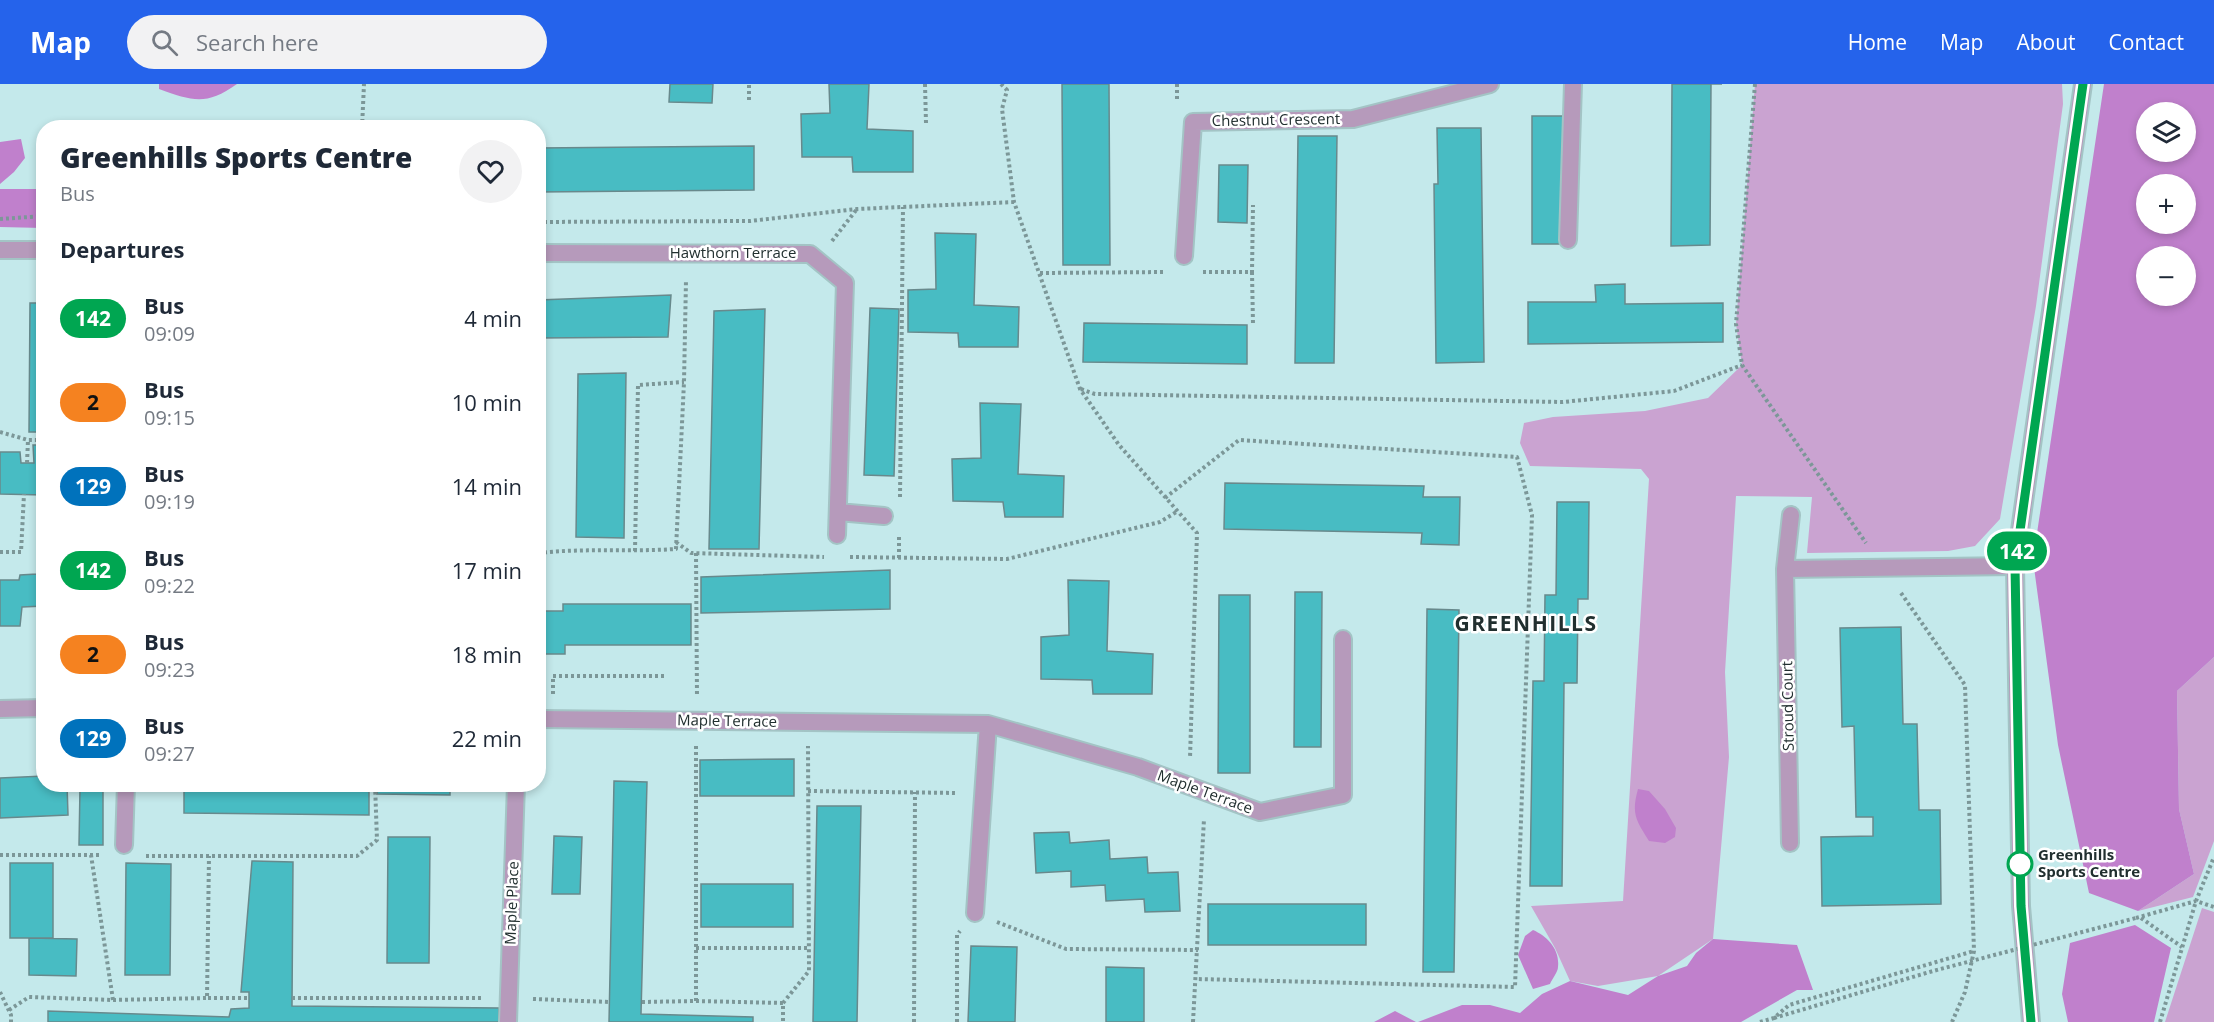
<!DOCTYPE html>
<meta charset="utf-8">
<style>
body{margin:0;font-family:"Open Sans",sans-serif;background:#f2f2f3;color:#1f2937;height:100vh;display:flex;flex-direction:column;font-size:22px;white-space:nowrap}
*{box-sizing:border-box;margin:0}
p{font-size:20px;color:#747a83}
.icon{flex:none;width:33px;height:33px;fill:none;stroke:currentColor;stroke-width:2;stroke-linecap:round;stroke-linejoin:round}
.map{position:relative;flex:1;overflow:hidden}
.sheet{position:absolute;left:36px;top:36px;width:510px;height:672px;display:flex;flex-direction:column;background:#fff;border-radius:24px;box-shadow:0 3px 9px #0003}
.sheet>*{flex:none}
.badge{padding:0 12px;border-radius:20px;font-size:21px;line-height:39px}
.tools{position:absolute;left:2136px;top:18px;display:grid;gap:12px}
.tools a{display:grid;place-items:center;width:60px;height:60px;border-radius:50%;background:#fff;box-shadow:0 3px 9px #0003;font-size:30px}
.map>.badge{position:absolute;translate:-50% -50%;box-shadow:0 0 0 3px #fff}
h2{padding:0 24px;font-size:22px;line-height:54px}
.round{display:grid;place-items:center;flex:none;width:63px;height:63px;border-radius:32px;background:#f2f2f3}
.headline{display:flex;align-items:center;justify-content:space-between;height:102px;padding:0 24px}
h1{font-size:28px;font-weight:800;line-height:45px}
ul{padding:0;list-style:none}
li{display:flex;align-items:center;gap:18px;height:84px;padding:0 24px}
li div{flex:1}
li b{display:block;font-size:22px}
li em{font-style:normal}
li .badge{min-width:66px;font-weight:700;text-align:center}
header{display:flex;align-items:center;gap:36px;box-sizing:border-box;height:84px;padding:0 30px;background:#2563eb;color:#fff}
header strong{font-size:28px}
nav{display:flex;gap:33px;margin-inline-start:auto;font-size:21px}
.search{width:420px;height:54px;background:#f2f2f3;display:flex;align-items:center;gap:15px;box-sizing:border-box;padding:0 21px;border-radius:33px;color:#747a83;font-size:22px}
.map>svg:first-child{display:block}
</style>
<header>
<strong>Map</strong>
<div class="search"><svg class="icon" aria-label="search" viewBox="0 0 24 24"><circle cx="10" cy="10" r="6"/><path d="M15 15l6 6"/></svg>Search here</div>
<nav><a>Home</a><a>Map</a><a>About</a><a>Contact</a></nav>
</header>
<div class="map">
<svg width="2214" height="938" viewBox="0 0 2214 938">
<rect width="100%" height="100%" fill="#c4e9eb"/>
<path fill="#caa3d1" d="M1755,0h307l1,20 -27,202 -36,213 -25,27 -27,5 -141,2 5,-56 -76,-1 -11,176 4,85 -16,182 -55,37 -60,10 -28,-5 -15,-33 -24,-42 92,-5 26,-422 -8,-10 -111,-3 -10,-23 4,-20 29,-6 92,-6 63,-13 34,-33 -6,-41z
M2214,573v184l-21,56 -55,14 56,-37 -15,-65 -2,-118z
M2202,824l12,4v110h-49z"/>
<path fill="#c080cc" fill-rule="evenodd" d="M159,0h78c-31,22 -44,17 -78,5z
M2104,0h110v573l-37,34 2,118 15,65 -56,37 -49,-18 -31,-148 -25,-185zM2146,28h40v40h-40zM2146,100h40v40h-40zM2186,172v40h-40v-40z
M21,55l4,19 -11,14 -14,12v-42z
M0,105h43v39l-43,-1z
M1638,705l11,2 16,18 11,19 -1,9 -10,6 -16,-2c-13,-21 -18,-27 -11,-52z
M2135,841l36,23 -17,74h-86l-6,-28 8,-51z
M1533,846c14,6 27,19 25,37 0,5 -6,12 -8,17l-17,5 -15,-34 7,-19z
M1713,855l84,6 16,45h-16l-56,32h-323l44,-17h28l30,8 22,-19 28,-13 58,14 30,-19 29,-10 9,-13z
M1395,927l21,11h-42z"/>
<path fill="#48bcc3" stroke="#68898c" stroke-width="1.5" d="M670,0h43l-1,19 -43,-1z
M829,0h40l-2,45 46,2v41h-60l-1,-15h-50l-1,-43 29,-1z
M1062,0h47l1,181h-47z
M1672,0h50h-11l-1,161 -39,1z
M1532,32h31v128h-31z
M1437,44h44l3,234 -48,1 -2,-179h4z
M1298,52h39l-3,227h-39z
M754,62v44l-216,2v-44z
M1219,81h29l-1,58 -29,-1z
M935,149l41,1 -2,71 45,2 -1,40h-59l-1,-14 -50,-1v-42l28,-1z
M1625,200v20l98,-1v39l-195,2v-42h68l-1,-17z
M671,211l-3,42 -130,1v-38z
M30,219h14v129h-15z
M870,224l29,1 -5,167 -30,-1z
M765,225l-6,240h-50l5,-238z
M1084,239l163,2v39l-164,-2z
M626,289l-2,165 -48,-1 2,-163z
M980,319l41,1 -3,70 46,2 -1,41h-58l-2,-15 -50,-1 -1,-42 29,-1z
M33,361h11v50l-44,-1v-42h20l1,11h13z
M1225,399l199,3 -1,11h37l-1,48 -38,-1 1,-11 -198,-4z
M37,411h7v111l-22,1 -2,19h-20v-46h19l1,-5 17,-1z
M1557,418h32l-1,97h-10l-1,84h-13l-2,203h-32l3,-205h11l1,-86h11z
M890,486v39l-189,4v-36z
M1068,496l41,1 -2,70 46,3 -1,40h-59l-1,-14 -51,-1v-42l28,-2z
M1295,508h27l-1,155h-27z
M1219,511h31v178h-32z
M563,520h128v41h-126v9h-27v-43h25z
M1427,525l32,1 -5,362h-31z
M1901,543l2,97h14l2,86h21l1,94 -119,2 -1,-69 52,-1v-19h-17l-2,-91 -12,1 -2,-99z
M794,675v37h-94v-36z
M44,692v8h23l1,31 -68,3v-40z
M614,697l33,1 -6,232 112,3v5h-144z
M184,700h185v31l-185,-2z
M378,700h72v11l-73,-1z
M80,704h23v57h-24z
M817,722h44l-4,216h-44z
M1069,748l1,11 39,-3 1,19 37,-2 1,16 30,-1 2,39 -35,1 -1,-13 -38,2 -1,-16 -34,2v-16l-35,2 -2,-40z
M554,752l28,1 -2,57h-28z
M388,753h42l-1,126h-42z
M252,777l41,1 -1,144 207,2v14h-451v-11l181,6 2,-8 18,-1v-16h-8z
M10,779h43v75h-43z
M126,779l45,1 -1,111h-45z
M701,800h92v43h-92z
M1208,820h158v41h-158z
M29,854l48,1 -1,37 -47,-1z
M971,862l46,1 -2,75h-47z
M1106,883l38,1v54h-38z"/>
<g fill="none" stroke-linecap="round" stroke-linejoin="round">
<defs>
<path id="minor" d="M1568,156l5,-156
M0,166h44
M538,169l272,1 35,29 -8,252
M1184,172l9,-134 160,-3 137,-35
M838,428l46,4
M1785,485l230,-3
M0,625l44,-1
M538,635l450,5 150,43 122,45 83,-17v-156
M1790,759l-5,-274 6,-54
M124,761l2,-61
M975,829l13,-189
M508,938l8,-238"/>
<path id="tertiary" d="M2031,938l-10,-116 -6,-340 68,-482"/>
</defs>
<use href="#minor" stroke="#a3c4c5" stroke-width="20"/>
<use href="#tertiary" stroke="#a3c4c5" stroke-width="20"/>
<path stroke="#7c9798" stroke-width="4" stroke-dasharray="3 3" stroke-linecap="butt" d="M925,0l1,39
M1001,0l6,6 -5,19 12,93 66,187 39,56 78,88 -7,225
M1177,0v17
M1755,0l-19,240 6,41 124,178
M749,16v-16
M362,44l2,-44
M0,135l44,-3
M538,138l212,-1 107,-12 157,-7
M832,157l25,-32
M1203,188h49l1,-67
M1252,188l1,52
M1040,189l125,-1
M1081,305l14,5 468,8 111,-11 68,-26
M0,348l28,8h16
M27,379l1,-23
M900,413l3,-290
M1165,414l74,-58 278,17 15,58 -17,472 -319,-8
M676,458l15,11 133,4
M635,467l3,-166 46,-3
M0,468h21l3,-58
M538,469c46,-5 92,-1 138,-4l8,-167 2,-102
M696,469l1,144
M850,473l157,2 153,-37 18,-11
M899,474v-23
M1901,509l64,92 9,266 -9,41 -13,30
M553,610v-18h113
M808,707l149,2
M0,771h102
M146,772h211l20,-16 -2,-56
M2136,834l60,-17 18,6
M2141,834l41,29
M997,838l69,27 132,1
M696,864h112
M0,908l11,23v7
M208,914h41
M292,914h191
M533,915l76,3
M113,916l94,-2 2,-142
M696,917l87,2v19
M642,918l54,-1v-255
M783,919l26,-32 -1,-225
M9,926l20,-13 84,3 -22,-145
M914,938l1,-230
M957,938v-87l3,-4
M1193,938l11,-203
M1760,938l14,-4 15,-13 185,-54
M2160,938l36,-121 18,-44"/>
<use href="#minor" stroke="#b69abb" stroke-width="16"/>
<use href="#tertiary" stroke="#b69abb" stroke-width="16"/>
<path stroke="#7c9798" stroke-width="4" stroke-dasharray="3 3" stroke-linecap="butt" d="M1774,934l159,-47 203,-53"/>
</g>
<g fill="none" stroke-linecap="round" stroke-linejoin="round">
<defs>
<path id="line" d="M2031,938l-10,-116 -6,-340 68,-482"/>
</defs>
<use href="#line" stroke="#fff" stroke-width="14"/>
<use href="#line" stroke="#00a651" stroke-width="9"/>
</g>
<circle fill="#fff" stroke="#00a651" stroke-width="3" cx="2020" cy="780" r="12"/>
<g text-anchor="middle" stroke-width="5" stroke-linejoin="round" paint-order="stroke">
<g font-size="15" fill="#212f2f" stroke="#fff">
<text transform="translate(1276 36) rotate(-1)" y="5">Chestnut Crescent</text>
<text x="733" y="174">Hawthorn Terrace</text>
<text transform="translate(1788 622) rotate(-91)" y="5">Stroud Court</text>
<text transform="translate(727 637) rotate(1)" y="5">Maple Terrace</text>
<text transform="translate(1205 708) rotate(20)" y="5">Maple Terrace</text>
<text transform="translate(512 819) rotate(-88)" y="5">Maple Place</text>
</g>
<g font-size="15" font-weight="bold" fill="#212f2f" stroke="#fff" text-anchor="start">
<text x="2038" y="776">Greenhills<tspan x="2038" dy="17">Sports Centre</tspan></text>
</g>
<g font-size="21" font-weight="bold" letter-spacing="1.5" fill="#212f2f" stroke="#fff">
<text x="1526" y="547">GREENHILLS</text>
</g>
</g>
</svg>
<div class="tools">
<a><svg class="icon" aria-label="layers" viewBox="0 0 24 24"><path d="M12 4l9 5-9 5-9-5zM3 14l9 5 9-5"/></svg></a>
<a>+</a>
<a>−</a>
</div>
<b class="badge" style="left:2017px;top:467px;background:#00a651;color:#fff">142</b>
<section class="sheet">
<div class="headline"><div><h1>Greenhills Sports Centre</h1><p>Bus</p></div><a class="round"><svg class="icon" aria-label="heart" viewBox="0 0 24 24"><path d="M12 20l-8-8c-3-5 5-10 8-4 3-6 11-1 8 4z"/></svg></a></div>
<h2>Departures</h2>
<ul>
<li><span class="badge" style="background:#00a651;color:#fff">142</span><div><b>Bus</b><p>09:09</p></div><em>4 min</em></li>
<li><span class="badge" style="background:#f58220;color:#111">2</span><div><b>Bus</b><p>09:15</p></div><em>10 min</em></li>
<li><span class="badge" style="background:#0072bc;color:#fff">129</span><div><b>Bus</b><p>09:19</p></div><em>14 min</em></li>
<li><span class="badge" style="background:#00a651;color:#fff">142</span><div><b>Bus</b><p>09:22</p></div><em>17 min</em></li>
<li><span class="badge" style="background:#f58220;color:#111">2</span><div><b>Bus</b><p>09:23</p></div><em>18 min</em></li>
<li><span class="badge" style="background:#0072bc;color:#fff">129</span><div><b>Bus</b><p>09:27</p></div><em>22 min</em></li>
</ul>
</section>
</div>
